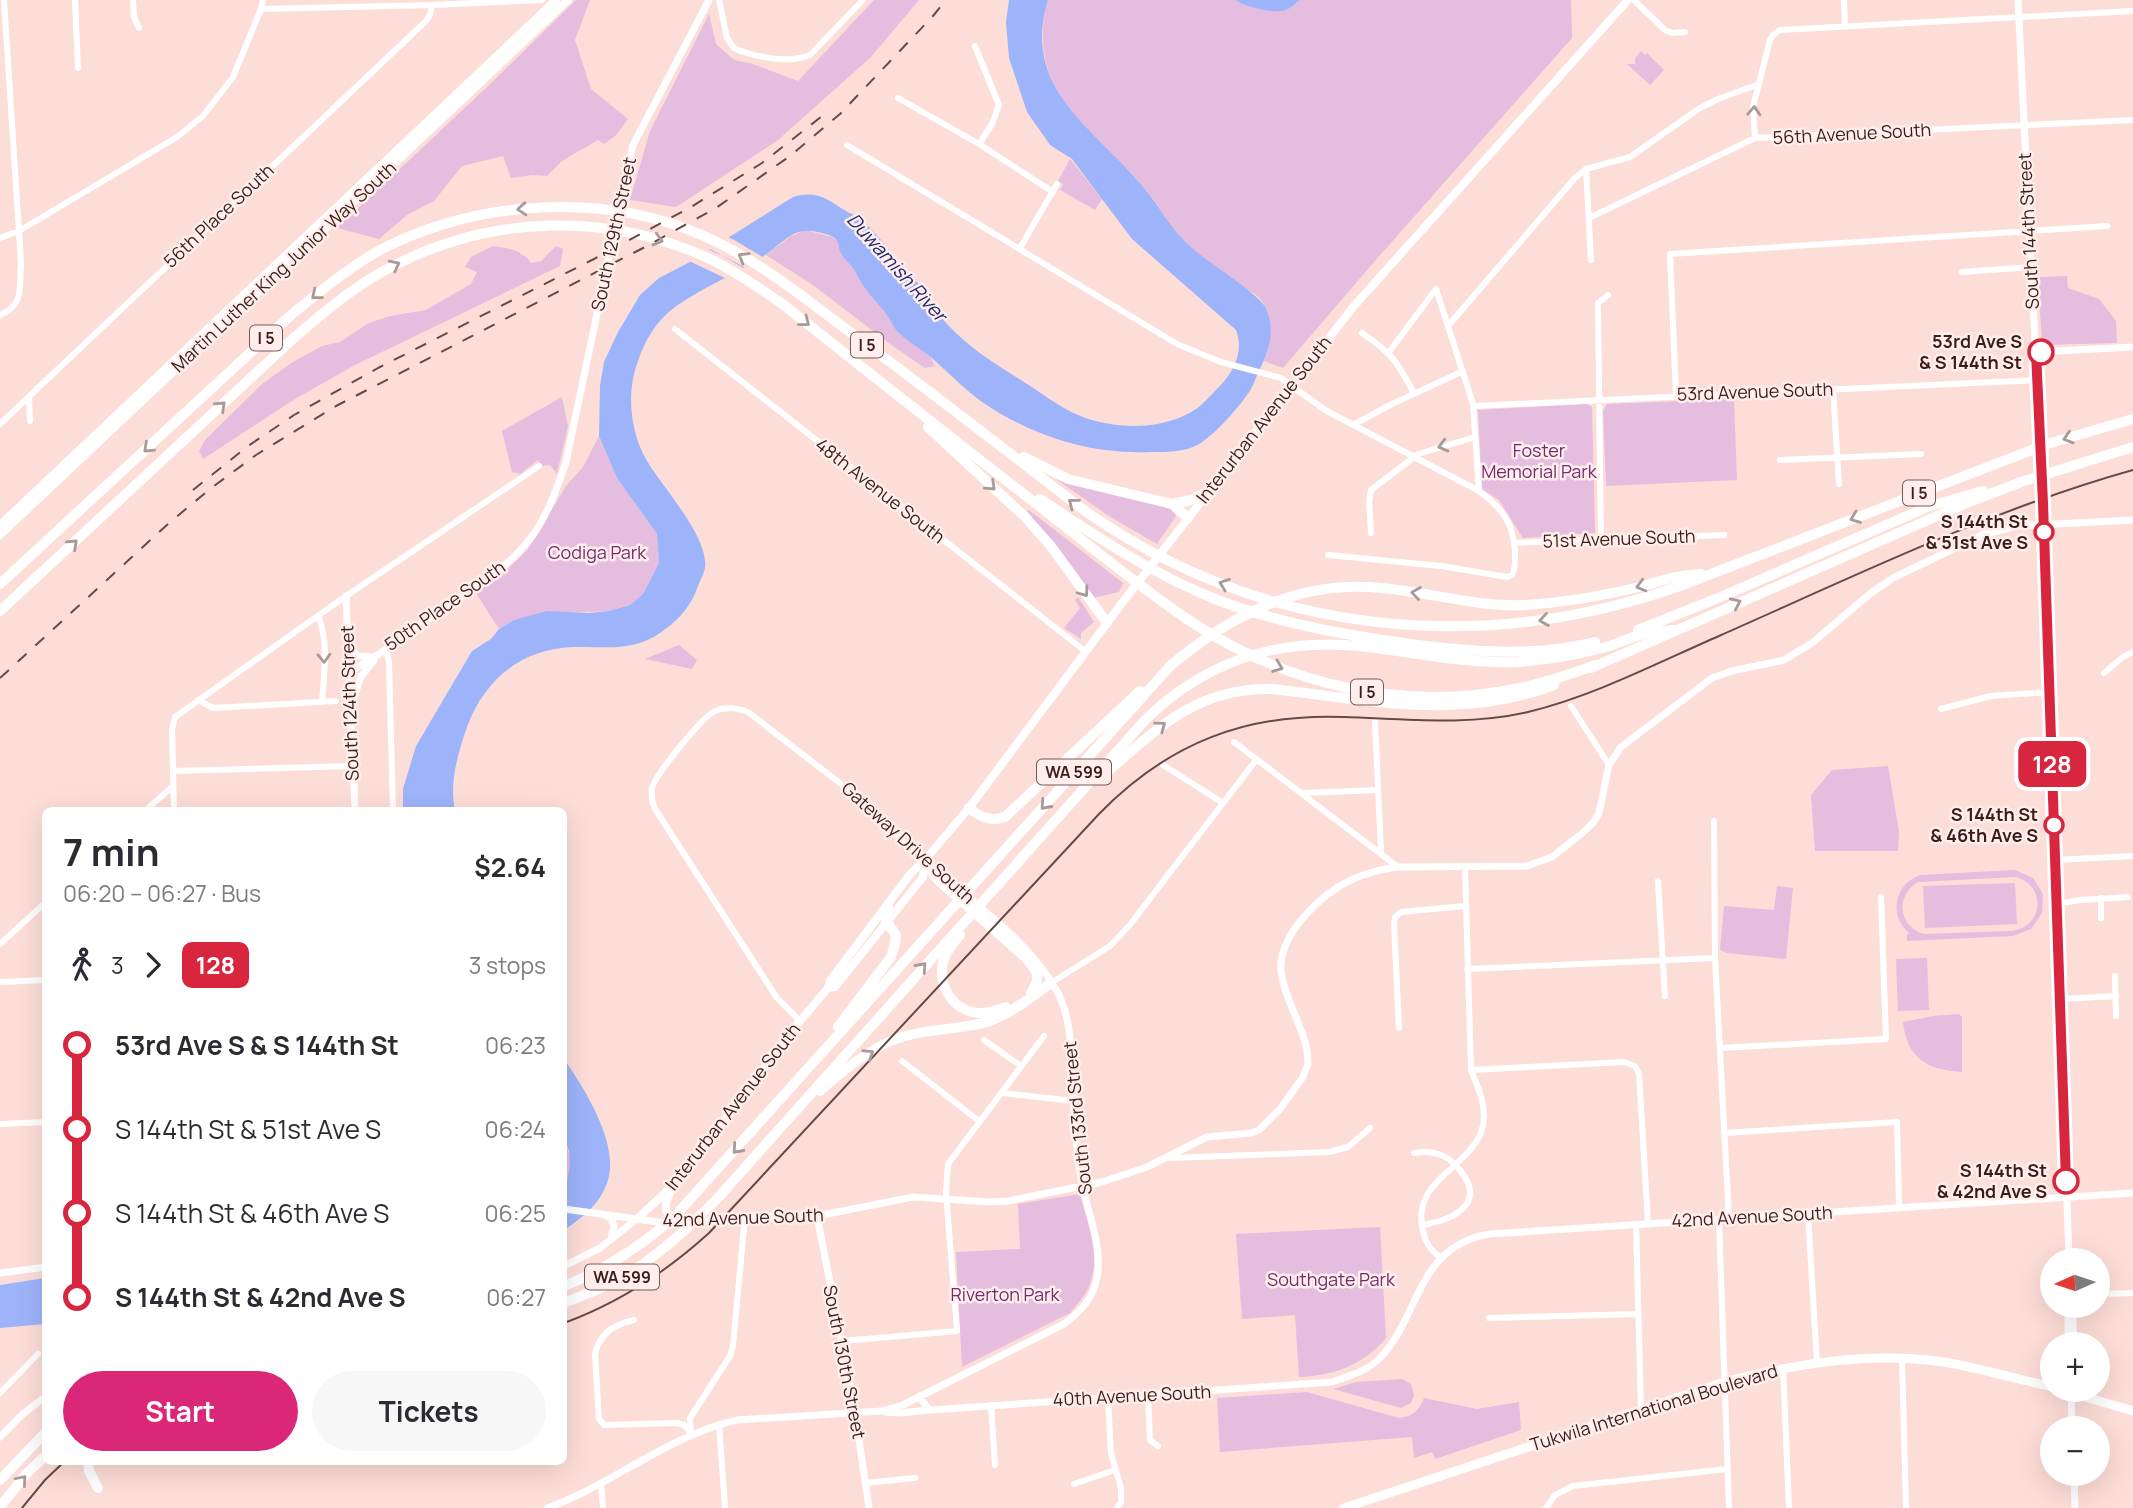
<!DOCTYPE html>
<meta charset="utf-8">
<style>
body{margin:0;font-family:Manrope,sans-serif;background:#f7f7f7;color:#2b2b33;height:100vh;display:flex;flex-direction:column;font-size:26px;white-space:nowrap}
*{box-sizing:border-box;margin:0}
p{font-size:23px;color:#7c7c81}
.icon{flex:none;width:38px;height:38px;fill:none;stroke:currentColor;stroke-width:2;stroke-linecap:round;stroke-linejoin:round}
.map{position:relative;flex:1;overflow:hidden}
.drawer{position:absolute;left:42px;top:807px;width:525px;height:658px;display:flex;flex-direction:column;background:#fff;border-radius:10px;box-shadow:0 7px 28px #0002}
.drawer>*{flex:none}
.badge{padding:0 14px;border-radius:10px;font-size:24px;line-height:46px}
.needle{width:46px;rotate:267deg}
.controls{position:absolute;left:2040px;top:1248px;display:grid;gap:14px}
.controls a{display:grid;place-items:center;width:70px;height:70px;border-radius:50%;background:#fff;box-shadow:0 7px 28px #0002;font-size:35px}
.map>.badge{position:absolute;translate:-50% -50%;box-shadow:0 0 0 4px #fff}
.legs{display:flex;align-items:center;gap:10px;height:77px;padding:0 21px;font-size:23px}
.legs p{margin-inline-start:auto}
.headline{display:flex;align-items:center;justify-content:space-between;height:119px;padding:0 21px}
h1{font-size:38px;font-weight:700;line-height:52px}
.action{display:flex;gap:14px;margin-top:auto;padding:14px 21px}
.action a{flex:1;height:80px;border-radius:42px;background:#db2777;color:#fff;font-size:28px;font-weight:700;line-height:80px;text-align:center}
.action a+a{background:#f7f7f7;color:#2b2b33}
ul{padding:0 21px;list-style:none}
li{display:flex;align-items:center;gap:24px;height:84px;font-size:26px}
li i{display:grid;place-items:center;width:10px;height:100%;margin:0 9px;background:currentColor}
li i::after{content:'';width:18px;height:18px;margin:-9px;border:5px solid;border-radius:50%;background:#fff}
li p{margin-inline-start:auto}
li:first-child i{background:linear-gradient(#0000 50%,currentColor 0)}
li:last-child i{background:linear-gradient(currentColor 50%,#0000 0)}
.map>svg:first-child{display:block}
</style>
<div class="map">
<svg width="2133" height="1508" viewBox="0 0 2133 1508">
<rect width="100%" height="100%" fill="#fdddd7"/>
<path fill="#e4bddf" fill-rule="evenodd" d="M576,0h14l-15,40 16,49 37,30 -12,16 -12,9 -6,-4 -36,21 -15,15 -15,-1 -21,3 -8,-22 -41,10 -28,35 -27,14 -28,24 -42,-11 150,-141z
M874,0h45l-48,57 -93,83 -102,67 -46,-7 20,-69 59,-117 7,30 18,16 19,4 45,17z
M1048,0h187c11,7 38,13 51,9 5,-1 10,-6 14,-9h271l1,38 -198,224 -91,106 -19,-7c8,-20 10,-43 -3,-61 -4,-6 -11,-8 -17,-12 -18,-13 -39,-26 -55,-42 -19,-18 -31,-44 -49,-63 -39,-45 -97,-80 -97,-146 0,-13 1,-25 5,-37z
M1641,51l4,4 2,-2 17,17 -14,15 -23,-21h8v-6z
M1070,159l32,40 -7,11 -35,-20 3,-6 -5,-3z
M805,230l27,7 6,4 3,12 11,13 19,31 13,13 12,20 34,26 5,10 -10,2 -35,-24 -77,-59 -47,-30 25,-19z
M493,246c15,2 29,4 38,17l10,-2 15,-15 7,3 -3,17 -205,99 -60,34 -92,60 -4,-8 6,-11 57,-56 31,-22 29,-16 18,-4 29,-19 21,-7 36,-6 45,-26 6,-12 -12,-5 6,-10z
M2067,276l1,12 31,11 17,22 1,22 -75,2 -4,-68z
M562,397l6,29 -11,48 -7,-9 -9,1 -3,-6 -18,14 -8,-2 -10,-41z
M1734,399l3,81 -131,6 -3,-75 4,-7z
M1586,404l6,3 3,126 -72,5 -24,-38 -17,-11 -4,-79z
M599,436l18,42 40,56 2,29 -16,31 -13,11 -21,6 -31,1 -64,8 -15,9 -23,-36 29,-21 23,-23 38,-63 17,-19z
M1056,479l116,30 4,7 -19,28 -48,-28z
M1029,510l94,73 -4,9 -26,6 -31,-44 -35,-43z
M1078,597l16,25 -13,11v6l-17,-11 16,-20 -5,-8z
M679,645l18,15 -5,9 -47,-10z
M1888,766l11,66 -1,19h-83l-4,-56 21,-25z
M2015,870l18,8 10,16 -1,19 -11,16 -18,7 -106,5v-7h3c-22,-19 -16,-49 10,-59zM2016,877c31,9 28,50 -5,54l-87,3c-26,-8 -29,-38 -6,-52z
M2015,883l2,41 -92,4 -2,-42z
M1777,886l16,2 -7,71 -59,-6 -7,-3 4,-44 50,4z
M1927,958l2,52 -31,1 -2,-52z
M1959,1014l3,3v55c-34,-2 -55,-13 -59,-50l30,-6z
M564,1138c7,17 9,36 0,53z
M1080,1194c7,28 22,63 9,92 -4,10 -12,18 -19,27l-108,54 -6,-115 64,-3 -2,-45z
M1380,1227l6,111c-24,28 -51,37 -87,39l-4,-62 -53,4 -6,-85z
M1402,1379l9,5 3,11 -3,8 -10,5 -68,-19 23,-7z
M1307,1392l92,26c13,-1 21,-8 25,-20l53,11 42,-7 2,28 -86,29 -3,-7 -18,6 -2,-21 -192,15 -3,-54z"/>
<path fill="#9eb4fa" d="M1009,0h39c-27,87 44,127 92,183 19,21 31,48 53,66 15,13 67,46 73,59 10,24 3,42 -7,63 -1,2 -7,17 -8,18 -10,16 -35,45 -52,55 -14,8 -30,8 -46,8 -58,3 -112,-13 -162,-44 -21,-13 -39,-32 -58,-49 -11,-10 -27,-18 -37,-29 -4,-5 -6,-11 -10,-16 -5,-8 -13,-14 -18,-22 -6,-7 -10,-16 -15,-24 -4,-5 -9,-9 -12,-15 -4,-8 0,-10 -8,-16 -5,-3 -22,-7 -28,-6 -15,0 -28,17 -40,24 -29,19 -62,32 -90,52 -18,13 -30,33 -37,54 -12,32 -8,71 9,100 16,27 62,76 58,107 -1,6 -5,12 -7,18 -6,18 -18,33 -34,44 -30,23 -56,16 -91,17 -52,2 -88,32 -106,80 -9,26 -18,56 -12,83h-52v-21l13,-43 56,-95 19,-12 8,-10 15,-9 33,-9 41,2 21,-2 21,-6 13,-11 16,-31 -2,-29 -40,-56 -18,-42 1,-50 4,-24 14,-30 22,-37 19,-17 29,-15 105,-66c25,-7 33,2 53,14 4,3 6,2 10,5 18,12 32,34 46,50 8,10 18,18 25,28 7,10 12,22 21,31 21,23 49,40 76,57 18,11 35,25 54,33 35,15 86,16 118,-6 7,-5 13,-12 19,-18 17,-16 30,-38 21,-61l-104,-91 -60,-80 -22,-14 -23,-33 -18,-54 -3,-36z
M1235,0h65c-4,3 -9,8 -14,10 -13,4 -40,-3 -51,-10z
M564,1059c20,29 57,86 43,124 -7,21 -25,35 -43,47v-39l2,-4 4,-22 -1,-14 -5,-13z
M45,1278v46l-45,4v-43z"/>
<path fill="#fdddd7" d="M724,235l10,5 32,19 -18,10 -42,-22z
M705,248l18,8 24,14 -18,10 -42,-20z"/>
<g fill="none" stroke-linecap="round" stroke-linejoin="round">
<path stroke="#fff" stroke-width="6" d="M75,0l3,68
M133,0l1,17 5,11
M719,0l8,38 7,10c19,9 56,16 76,7l53,-55
M1634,0l31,30 7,3 13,-1
M1844,0l1,25
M261,9l171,-4 110,-5
M975,46l24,59 -7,19 -13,20
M898,98l81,46 74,48
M1755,138l-2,-31 17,-67 2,-4 8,-6 353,-19
M847,145l330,199 44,18 60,16 44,32 154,81c23,17 35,32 36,62 0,8 1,15 -3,22l-5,2 -66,-11 -113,-11
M1586,169l5,91
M1589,218l166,-80 378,-18
M0,238l19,-7 158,-94 26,-21 30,-39 28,-68 2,-9
M1020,248l37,-64
M1962,272l70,-5
M1436,289l37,115 6,87
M0,315c25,-10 19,-28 21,-52l-17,-263
M1448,326l126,-147 12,-10 44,-12 70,-49 18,-9 41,-15
M675,329l410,322
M1362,333c31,21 35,29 52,60
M1389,352l47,-63
M1833,389l6,95
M1676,395l-6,-141 437,-28
M29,397l1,24
M1473,406l564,-26
M0,424l425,-402 5,-7 2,-10
M1353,425l37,-20 73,-34
M1780,460l141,-6
M1371,533l-2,-31 2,-12 47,-36 57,-17
M1601,540l-3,-237 10,-8
M1514,543l210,-8
M318,616c11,25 6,59 4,86
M386,648l3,15 4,147
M2104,673l19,-16 10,-5
M198,700l15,8 123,-7
M1571,706l38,59
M1941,709l50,-13 58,-4
M1375,722l6,130
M1234,742l164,125
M1163,765l60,38
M173,771l180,-5
M1303,793l75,-3
M146,810l27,-24
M174,810l-2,-81 3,-12 171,-121 193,-130
M1714,821l1,137 14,261
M2055,860l78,-4
M1658,881l7,115
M2101,898v20
M2057,904l23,-4 48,-3
M0,944l46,-42
M1467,969l248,-11
M2115,976l1,40
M0,982l46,-2
M1051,983l59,-37 19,-20 127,-166
M2060,999l56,-3
M800,1021l-23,-23 -122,-189c-3,-7 -4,-14 -3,-21 3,-13 51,-72 63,-77 12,-5 22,-3 33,1l133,103 17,22 27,23
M1399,1028l-5,-104 1,-7 6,-5 64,-6
M984,1040l37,26
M1721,1048l165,-9 -5,-142
M902,1061l77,60
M1471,1070l153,-8 11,4 4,8 9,149
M1002,1093l71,8
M0,1124l46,-2
M1725,1133l172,-11 2,85
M1414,1153c19,-3 33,1 45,16 29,34 -5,51 -37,56
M1169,1158l160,-6 19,-5 22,-19
M1808,1214l9,149
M1719,1220l10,288
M1636,1224l5,186
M1440,1257c-9,-6 -15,-15 -17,-26 -12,-50 42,-61 58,-98 8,-22 -2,-44 -10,-63l-6,-203
M2098,1294l35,-1
M1489,1318l150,-4
M634,1320c-19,4 -35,14 -39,34l4,65 5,6 73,-2 7,2 6,7
M843,1341l114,-10 -11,-139 2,-28 96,-128
M1902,1359l4,149
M1783,1367l6,141
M0,1393l38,-39
M1148,1395l2,45 8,6
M1108,1398l3,55 10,35v14l-4,6
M991,1405l4,60
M719,1424l6,84
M691,1433l-1,-15 40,-62 3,-10 12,-129
M601,1483l2,25
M865,1483l50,-5
M1074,1484l41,-14
M1546,1508l9,-13 18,-9 154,-17"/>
<path stroke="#fff" stroke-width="7" d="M2018,0l25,503 26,757
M2036,352l97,-5
M346,596l9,214
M348,646l10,10 15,1
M349,672c33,-18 63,-41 93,-63 31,-21 65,-40 88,-70 17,-22 27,-51 36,-77l64,-306 4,-13 75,-143
M353,702l7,-24 14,-18
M564,1209l102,14
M606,1216l5,2 3,8 -3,12
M817,1216l37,189 15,103
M695,1222l67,-6h55l96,-19 77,5 18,-1 94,-19 45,-15 60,-30 44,-4 8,-3 21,-21 23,-32 5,-13 -1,-15c-6,-26 -23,-52 -26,-78 -3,-36 40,-77 70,-91 15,-7 30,-11 47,-13l129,-1 25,-9 28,-22 13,-12 6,-10 10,-48 12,-18 91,-69 20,-7 52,-11 28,-17 59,-50 22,-15 89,-43 35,-9 116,-6
M564,1266l36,-18 38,-30
M0,1273l46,-6
M2072,1306l2,38
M2068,1344v-31
M2071,1390l1,38
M919,1396l8,11 4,3 401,-28c16,-6 36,-11 48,-24 41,-43 36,-111 109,-124l644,-41
M886,1412l13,1 31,-3
M0,1437l23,-23 23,-18
M2074,1474l1,34
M547,1508c67,-24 120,-72 190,-88l145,-9 21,-6 161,-81c16,-12 30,-26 33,-47 6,-33 -11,-67 -16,-99 -6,-33 -7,-68 -9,-101 -1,-29 -1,-58 -14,-84 -26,-49 -82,-88 -123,-125"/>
<path stroke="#fff" stroke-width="8" d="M0,525l556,-525
M0,535l568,-535
M828,988l7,-1 88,-110 2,-17
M671,1191c-10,18 -6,25 12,32
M638,1218l27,-25 22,-24 113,-148 28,-33 2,-7 81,-108 14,-13 44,-52 156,-209 229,-293 274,-306"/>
<path stroke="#fff" stroke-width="9" d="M2061,1390l72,21
M1344,1508l381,-126c70,-18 145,-31 218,-20 37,6 73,17 110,25"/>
<path stroke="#fff" stroke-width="10" d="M928,427l96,89 26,29 57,78
M1024,457l44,22 104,25 19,-4 18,-9
M1040,499c57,38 115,77 180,102 62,23 125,34 191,43 61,8 123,13 184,-2
M1172,504l16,14
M0,584l291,-269c30,-24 60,-50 95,-68 95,-47 219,-55 318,-11 59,26 110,70 162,108 74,55 146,111 219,167 177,124 393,146 595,75l367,-142 86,-25
M0,611l296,-275c31,-26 62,-53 99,-71 98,-50 213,-53 313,-7 26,12 49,29 72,44 88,70 175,139 263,207 47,37 94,76 144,110 96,65 213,93 328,70 28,-5 55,-15 81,-24
M1638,630l78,-31 214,-93 53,-15
M1169,667c61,-52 130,-87 212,-79 48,4 95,19 143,17 38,-2 77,-9 115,-18 22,-6 39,-12 62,-13
M1591,668l378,-166 55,-21 109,-34
M1106,773c53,-46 92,-86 167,-84 95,11 188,32 281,-4
M969,808c11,9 22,14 36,9l135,-126
M925,860l13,20 87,77c13,15 17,19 6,36
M960,935c-6,7 -13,15 -16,24 -8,24 8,52 34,54 10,1 19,-3 28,-6
M838,1027l53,-70 4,-13 1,-9 -10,-14 2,-16
M820,1091c21,-19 45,-39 71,-50 31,-13 64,-10 96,-19 24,-8 44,-25 64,-39
M564,1286c41,-16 77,-40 110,-69l499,-554
M564,1303c16,-7 34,-13 50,-21 39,-21 71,-51 102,-82l430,-481c60,-58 130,-81 213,-73 53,6 105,18 159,16 30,-2 59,-7 88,-15 14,-4 27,-11 41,-14 8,-1 17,-2 26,-3
M88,1461l1,10 9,17
M0,1480l46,-48
M0,1507l26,-33 20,-19"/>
<path stroke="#674945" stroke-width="2" d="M564,1323c55,-20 102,-51 145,-90l390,-419c69,-71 147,-101 245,-97 62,2 123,9 184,-5 66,-16 129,-49 191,-76 136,-60 271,-126 414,-166
M22,1508l23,-28 20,-19"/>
<path stroke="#674945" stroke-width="2" stroke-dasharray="12 12" stroke-linecap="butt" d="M193,490l55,-44 46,-31 84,-47 216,-109 97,-52 71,-44 64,-50
M0,678l169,-155 41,-34 46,-34 80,-49 309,-159 71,-39 74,-52 50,-42 93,-98 13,-16"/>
</g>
<defs><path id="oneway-chevron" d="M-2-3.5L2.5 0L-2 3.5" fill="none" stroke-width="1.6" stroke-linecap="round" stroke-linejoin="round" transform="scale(1.75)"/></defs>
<g stroke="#a79a98">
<use href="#oneway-chevron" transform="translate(1754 111) rotate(-87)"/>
<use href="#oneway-chevron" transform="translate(522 209) rotate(176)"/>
<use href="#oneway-chevron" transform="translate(658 240) rotate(16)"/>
<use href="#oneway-chevron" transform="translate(743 257) rotate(-149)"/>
<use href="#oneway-chevron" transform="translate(395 265) rotate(-27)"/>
<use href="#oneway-chevron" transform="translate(316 295) rotate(141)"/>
<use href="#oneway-chevron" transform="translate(805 322) rotate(38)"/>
<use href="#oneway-chevron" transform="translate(221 406) rotate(-43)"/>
<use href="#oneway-chevron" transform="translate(2068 438) rotate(163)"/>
<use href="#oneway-chevron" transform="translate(1443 446) rotate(165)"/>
<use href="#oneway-chevron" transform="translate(148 448) rotate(137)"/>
<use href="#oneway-chevron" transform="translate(991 486) rotate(43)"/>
<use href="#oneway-chevron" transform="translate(1073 503) rotate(-142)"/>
<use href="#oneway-chevron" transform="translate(1855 518) rotate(159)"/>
<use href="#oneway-chevron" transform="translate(73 544) rotate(-43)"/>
<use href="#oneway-chevron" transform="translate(1224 584) rotate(-160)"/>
<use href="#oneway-chevron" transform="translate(1641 586) rotate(165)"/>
<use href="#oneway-chevron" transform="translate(1084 592) rotate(54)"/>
<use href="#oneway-chevron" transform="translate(1416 593) rotate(-172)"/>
<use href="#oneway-chevron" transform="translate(1736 603) rotate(-24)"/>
<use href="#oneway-chevron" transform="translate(1544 620) rotate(171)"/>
<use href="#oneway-chevron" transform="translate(324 658) rotate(88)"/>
<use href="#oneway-chevron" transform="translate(1278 667) rotate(21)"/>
<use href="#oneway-chevron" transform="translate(1161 726) rotate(-36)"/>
<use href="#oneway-chevron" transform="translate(1045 805) rotate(132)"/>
<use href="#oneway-chevron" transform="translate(922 967) rotate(-48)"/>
<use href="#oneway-chevron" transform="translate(869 1054) rotate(-33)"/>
<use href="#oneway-chevron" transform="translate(737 1149) rotate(132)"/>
<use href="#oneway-chevron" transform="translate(22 1480) rotate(-50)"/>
</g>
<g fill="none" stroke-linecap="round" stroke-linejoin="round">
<defs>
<path id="line-1" d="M2041,352h-5l7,151 23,678"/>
</defs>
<use href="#line-1" stroke="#fff" stroke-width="16"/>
<use href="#line-1" stroke="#d7263d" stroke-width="10"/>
</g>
<g fill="#fff" stroke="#d7263d" stroke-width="3.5">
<circle cx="2041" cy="352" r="12"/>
<circle cx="2044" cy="532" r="9"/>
<circle cx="2054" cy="825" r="9"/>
<circle cx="2066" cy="1181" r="12"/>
</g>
<g text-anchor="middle" stroke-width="5" stroke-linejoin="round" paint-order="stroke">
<g fill="#ffeeeb" stroke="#765c59" stroke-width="2">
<rect x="250" y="325.5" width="32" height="25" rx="5"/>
<rect x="851" y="332.5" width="32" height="25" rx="5"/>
<rect x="1903" y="480.5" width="32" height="25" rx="5"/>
<rect x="1351" y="679.5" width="32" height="25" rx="5"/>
<rect x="1037" y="759.5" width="74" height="25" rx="5"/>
<rect x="585" y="1264.5" width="74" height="25" rx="5"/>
</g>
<g font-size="16" font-weight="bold" fill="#3b1e1a">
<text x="266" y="344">I 5</text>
<text x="867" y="351">I 5</text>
<text x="1919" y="499">I 5</text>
<text x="1367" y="698">I 5</text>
<text x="1074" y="778">WA 599</text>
<text x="622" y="1283">WA 599</text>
</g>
<g font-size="18" fill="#3b1e1a" stroke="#ffeeeb">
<text transform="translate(1852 134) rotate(-3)" y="6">56th Avenue South</text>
<text transform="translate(219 216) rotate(-43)" y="6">56th Place South</text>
<text transform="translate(2029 231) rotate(-93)" y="6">South 144th Street</text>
<text transform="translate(614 234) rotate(-78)" y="6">South 129th Street</text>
<text transform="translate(284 267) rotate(-43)" y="6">Martin Luther King Junior Way South</text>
<text transform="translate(1755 392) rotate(-2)" y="6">53rd Avenue South</text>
<text transform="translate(1264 420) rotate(-52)" y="6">Interurban Avenue South</text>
<text transform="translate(880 491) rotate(38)" y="6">48th Avenue South</text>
<text transform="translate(1619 539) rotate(-2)" y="6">51st Avenue South</text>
<text transform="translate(445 606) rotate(-35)" y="6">50th Place South</text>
<text transform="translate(350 703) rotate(-92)" y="6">South 124th Street</text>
<text transform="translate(908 843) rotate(42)" y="6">Gateway Drive South</text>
<text transform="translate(733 1107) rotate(-52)" y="6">Interurban Avenue South</text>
<text transform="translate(1078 1118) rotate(-96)" y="6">South 133rd Street</text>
<text transform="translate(1752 1217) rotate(-3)" y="6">42nd Avenue South</text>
<text transform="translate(743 1218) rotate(-2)" y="6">42nd Avenue South</text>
<text transform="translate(844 1362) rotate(79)" y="6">South 130th Street</text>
<text transform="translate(1132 1396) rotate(-3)" y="6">40th Avenue South</text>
<text transform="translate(1654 1408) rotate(-17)" y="6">Tukwila International Boulevard</text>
</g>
<g font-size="18" font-weight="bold" fill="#3b1e1a" stroke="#ffeeeb" text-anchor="end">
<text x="2022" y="348">53rd Ave S<tspan x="2022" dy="21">&amp; S 144th St</tspan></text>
<text x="2028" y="528">S 144th St<tspan x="2028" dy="21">&amp; 51st Ave S</tspan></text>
<text x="2038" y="821">S 144th St<tspan x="2038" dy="21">&amp; 46th Ave S</tspan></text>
<text x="2047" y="1177">S 144th St<tspan x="2047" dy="21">&amp; 42nd Ave S</tspan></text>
</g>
<g font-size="18" fill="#732b6e" stroke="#ffeeeb">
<text x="1539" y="457">Foster<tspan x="1539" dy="21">Memorial Park</tspan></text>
<text x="597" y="559">Codiga Park</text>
<text x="1331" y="1286">Southgate Park</text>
<text x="1005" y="1301">Riverton Park</text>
</g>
<g font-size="19" font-style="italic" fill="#1c2976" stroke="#ffeeeb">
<text transform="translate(897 267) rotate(48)" y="7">Duwamish River</text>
</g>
</g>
</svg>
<div class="controls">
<a><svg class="needle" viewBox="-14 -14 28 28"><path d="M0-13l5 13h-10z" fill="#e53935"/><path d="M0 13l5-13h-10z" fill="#7c7c81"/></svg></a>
<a>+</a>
<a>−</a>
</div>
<b class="badge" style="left:2052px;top:764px;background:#d7263d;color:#fff">128</b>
<section class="drawer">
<div class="headline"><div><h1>7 min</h1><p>06:20 – 06:27 · Bus</p></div><b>$2.64</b></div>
<div class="legs"><svg class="icon" aria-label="walk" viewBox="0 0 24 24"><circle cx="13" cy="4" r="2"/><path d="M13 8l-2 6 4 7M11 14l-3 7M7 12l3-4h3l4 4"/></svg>3<svg class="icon" aria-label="forward" viewBox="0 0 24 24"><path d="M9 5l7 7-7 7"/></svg><b class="badge" style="background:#d7263d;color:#fff">128</b><p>3 stops</p></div>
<ul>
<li><i style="color:#d7263d"></i><b>53rd Ave S &amp; S 144th St</b><p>06:23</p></li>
<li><i style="color:#d7263d"></i><span>S 144th St &amp; 51st Ave S</span><p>06:24</p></li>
<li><i style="color:#d7263d"></i><span>S 144th St &amp; 46th Ave S</span><p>06:25</p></li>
<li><i style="color:#d7263d"></i><b>S 144th St &amp; 42nd Ave S</b><p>06:27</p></li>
</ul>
<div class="action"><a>Start</a><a>Tickets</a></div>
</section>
</div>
